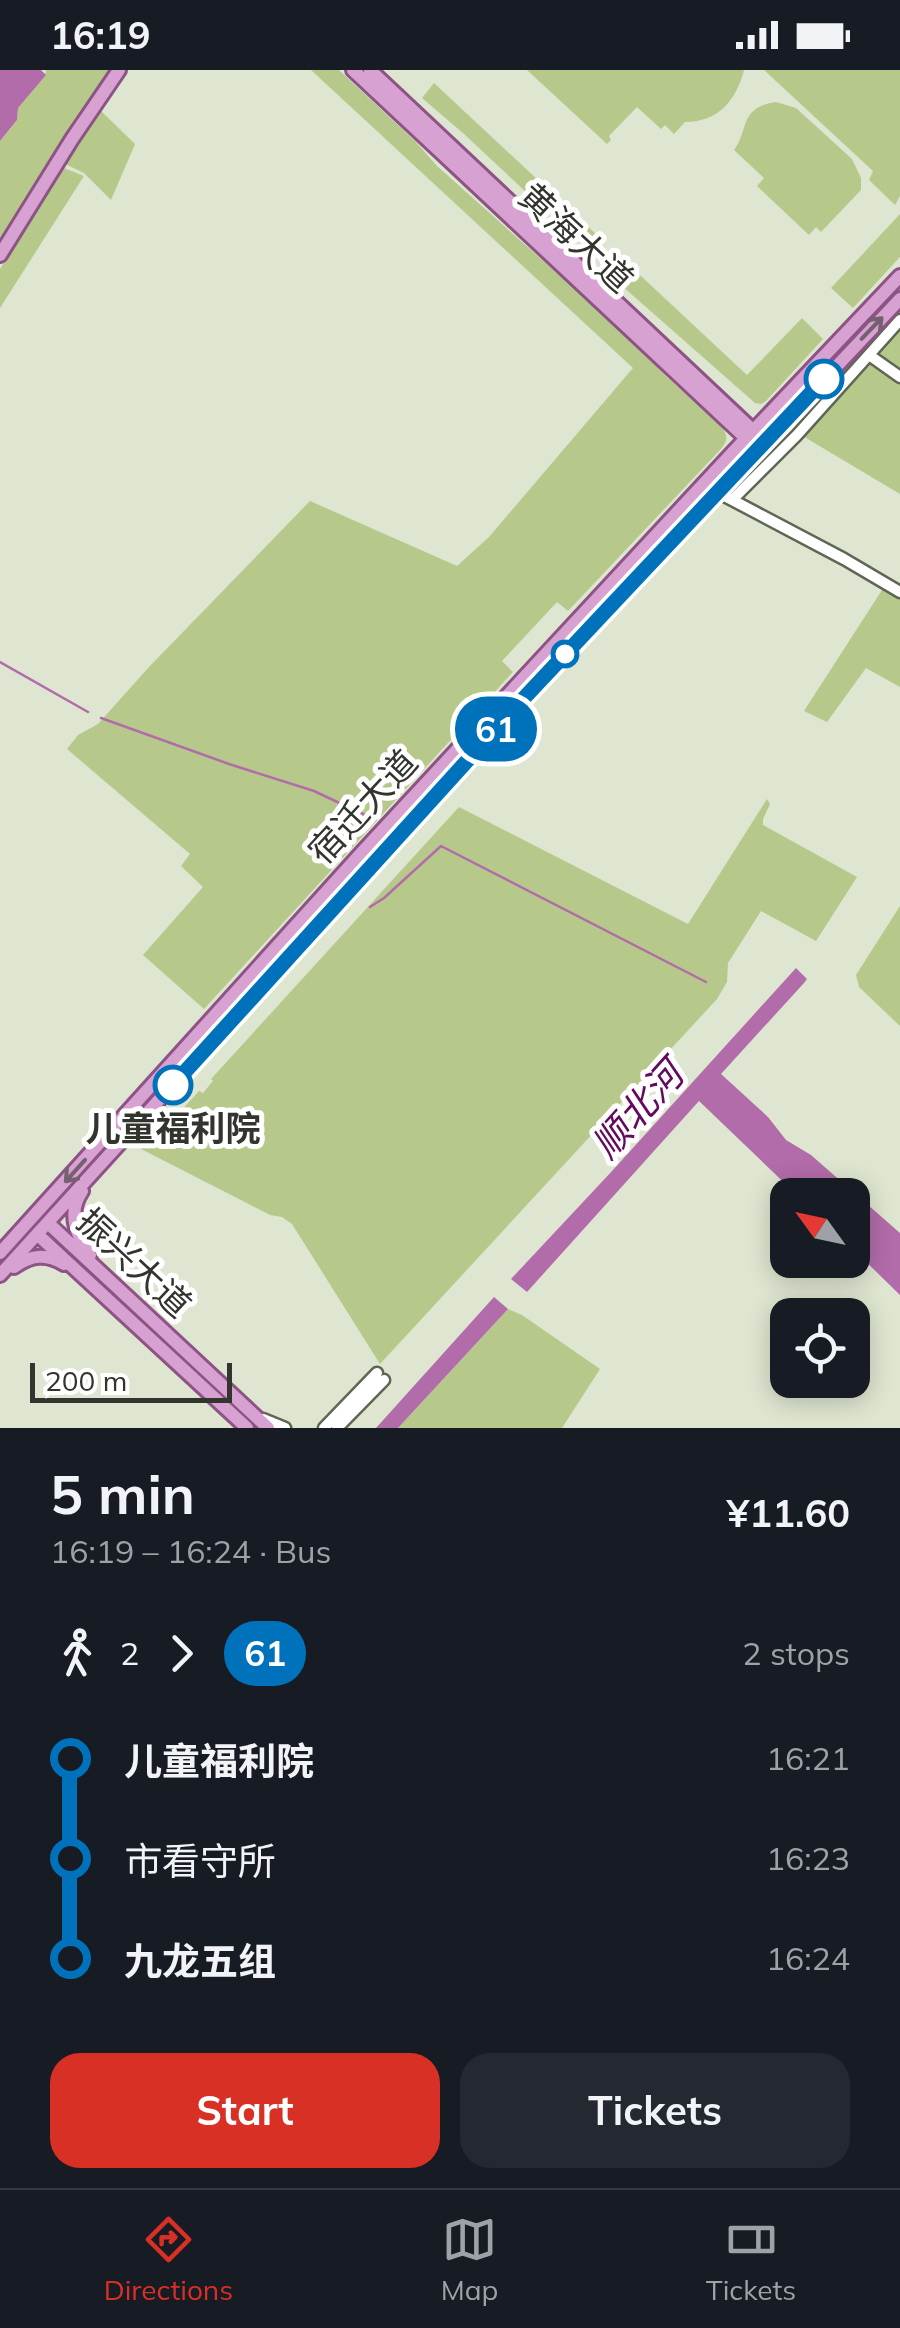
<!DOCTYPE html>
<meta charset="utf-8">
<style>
body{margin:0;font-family:Mulish,"Noto Sans SC",sans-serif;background:#242831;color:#f1f3f6;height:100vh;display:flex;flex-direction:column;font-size:38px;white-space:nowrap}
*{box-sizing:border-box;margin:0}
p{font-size:32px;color:#9ea1a6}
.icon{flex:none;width:55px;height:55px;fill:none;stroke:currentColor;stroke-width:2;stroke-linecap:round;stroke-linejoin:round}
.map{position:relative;height:1358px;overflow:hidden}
.sheet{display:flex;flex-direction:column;background:#171b24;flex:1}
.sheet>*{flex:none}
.badge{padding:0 20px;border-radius:32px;font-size:35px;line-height:65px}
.needle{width:65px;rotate:303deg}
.tools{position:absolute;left:770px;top:1108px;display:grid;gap:20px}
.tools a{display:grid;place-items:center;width:100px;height:100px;border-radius:20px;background:#171b24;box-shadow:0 5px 25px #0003;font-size:50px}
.scale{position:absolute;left:30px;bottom:25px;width:202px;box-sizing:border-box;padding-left:10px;border:5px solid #32352d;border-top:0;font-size:28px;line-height:35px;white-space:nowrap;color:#32352d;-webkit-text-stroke:8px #fff;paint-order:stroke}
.map>.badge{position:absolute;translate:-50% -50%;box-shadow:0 0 0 5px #fff}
.legs{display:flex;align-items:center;gap:15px;height:110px;padding:0 50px;font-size:32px}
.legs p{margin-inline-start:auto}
.overview{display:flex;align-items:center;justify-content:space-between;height:170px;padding:0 50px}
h1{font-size:55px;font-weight:700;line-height:75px}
.primary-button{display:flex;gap:20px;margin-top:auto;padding:20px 50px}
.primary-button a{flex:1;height:115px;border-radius:30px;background:#d93025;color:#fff;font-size:40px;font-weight:700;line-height:115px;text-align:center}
.primary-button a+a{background:#242831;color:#f1f3f6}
ul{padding:0 50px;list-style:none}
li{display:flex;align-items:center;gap:35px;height:100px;font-size:38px}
li i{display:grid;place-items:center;width:15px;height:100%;margin:0 12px;background:currentColor}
li i::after{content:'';width:25px;height:25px;margin:-12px;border:8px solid;border-radius:50%;background:#171b24}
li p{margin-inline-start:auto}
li:first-child i{background:linear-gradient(#0000 50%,currentColor 0)}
li:last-child i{background:linear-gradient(currentColor 50%,#0000 0)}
.status{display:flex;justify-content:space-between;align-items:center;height:70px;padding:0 50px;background:#171b24;direction:ltr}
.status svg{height:28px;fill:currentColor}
.tabs{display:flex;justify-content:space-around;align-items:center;height:140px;border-top:2px solid #363941;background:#171b24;font-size:28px;color:#9ea1a6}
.tabs a{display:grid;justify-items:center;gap:5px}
.tabs .on{color:#d93025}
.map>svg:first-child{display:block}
</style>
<div class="status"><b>16:19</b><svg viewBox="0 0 49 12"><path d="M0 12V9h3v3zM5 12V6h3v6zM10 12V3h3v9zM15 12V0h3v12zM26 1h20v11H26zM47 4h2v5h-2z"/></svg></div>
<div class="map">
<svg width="900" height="1358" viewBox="0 0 900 1358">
<rect width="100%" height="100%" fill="#dee5d0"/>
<path fill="#b6c98b" d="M46,0h68l-114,179v-108l17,-21 1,-12 27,-32z
M311,0h28l76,71 22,25 197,176 33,35 53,48c8,10 9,15 0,25l-152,161 -11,-9 -55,59 11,11 -309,337 -61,-54 60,-68 -22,-21 9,-12 -123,-105 11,-14 20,-11 51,-57 161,-166 147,65 32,-29 144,-169z
M527,0h217c-8,31 -26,52 -59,52l-11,12 -9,-9 -4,4 -24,-22 -28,29 2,4 -4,4z
M764,0h136v126l-5,9 -26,-25 4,-9z
M434,13l164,153 -11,13 -123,-115 -42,-36z
M776,32l20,6 56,51 9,19v12l-40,42 -5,-5 -7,8 -52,-49 7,-8 -30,-28c15,-20 5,-43 42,-48z
M99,39l36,35 -24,56 -27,-27 -19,-9z
M64,98l20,8 -84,132v-39z
M900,144v43l-47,51 -22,-20z
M627,193l120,112 55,-57 21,21 -57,62 -5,3 -6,-1 -142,-125z
M900,255v169l-99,-59z
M900,515v102l-34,-19 -39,54 -23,-11 80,-124h14z
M767,729l3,5 -7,15v6l94,52 -41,64 -55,-30 -33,52 -1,19 -10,17 -337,365 -88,-140 -10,-7 -12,-2 -129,-66 11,-13h6l41,-45 4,2 10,-12 -2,-2 248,-272 229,117z
M900,836v120l-41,-39 -3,-12z
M508,1239l14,6 78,54 -38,59h-164z"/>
<path fill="#b26ca9" d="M0,0h41l5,5 -28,33 -1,12 -17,21z
M796,898l11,11 -3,4 -83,91 47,43 18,23 25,15 89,78v62l-47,-46 -1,-54h-55l-98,-94 -172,191 -16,-13 102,-109z
M494,1227l14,12 -110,119h-22z"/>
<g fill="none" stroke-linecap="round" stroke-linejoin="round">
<path stroke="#b26ca9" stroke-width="2.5" d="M0,592l88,50
M101,648l128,46 85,27 53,25
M370,837l14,-9 57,-52 265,136"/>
<defs>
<path id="minor" d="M869,285l31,22
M717,422l127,67 56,33
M732,430l65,-65 103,-115
M263,1349l22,9
M324,1358l53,-55
M337,1358l47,-48"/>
<path id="major" d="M353,0l396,371
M370,0l389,366
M0,185l72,-116 47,-69
M82,1121c-15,22 -6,44 8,64
M48,1153l220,205
M37,1164l210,194
M0,1183l364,-403 369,-398 167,-176
M14,1197c17,-12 32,-14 50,-3
M0,1205l525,-578 375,-398"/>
</defs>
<use href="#minor" stroke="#606654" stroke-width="15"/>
<use href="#major" stroke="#8c5384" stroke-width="18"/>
<use href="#minor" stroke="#fff" stroke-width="10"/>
<use href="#major" stroke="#d7a1d1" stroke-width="12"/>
</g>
<defs><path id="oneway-shaft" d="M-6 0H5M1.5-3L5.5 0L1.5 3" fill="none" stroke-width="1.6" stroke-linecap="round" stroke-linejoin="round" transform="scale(2.5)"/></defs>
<g stroke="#74606f">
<use href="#oneway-shaft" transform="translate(872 258) rotate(-46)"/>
<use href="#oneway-shaft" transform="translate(75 1101) rotate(132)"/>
</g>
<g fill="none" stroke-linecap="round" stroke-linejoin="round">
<defs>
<path id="line-1" d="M173,1015l352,-388 299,-318"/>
</defs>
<use href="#line-1" stroke="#fff" stroke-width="22"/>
<use href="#line-1" stroke="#0072bc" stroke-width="15"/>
</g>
<g fill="#fff" stroke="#0072bc" stroke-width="5">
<circle cx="824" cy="309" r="18"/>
<circle cx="565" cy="584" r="12"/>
<circle cx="173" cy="1015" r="18"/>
</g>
<g text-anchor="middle" stroke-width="10" stroke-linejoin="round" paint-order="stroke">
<g font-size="35" fill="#32352d" stroke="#fff">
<text transform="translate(576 168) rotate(43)" y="12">黄海大道</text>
<text transform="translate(363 737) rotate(-47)" y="12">宿迁大道</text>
<text transform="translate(134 1193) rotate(43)" y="12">振兴大道</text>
</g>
<g font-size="35" font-weight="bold" fill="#32352d" stroke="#fff">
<text x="173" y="1071">儿童福利院</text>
</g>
<g font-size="38" font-style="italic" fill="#640a5e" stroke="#fff">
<text transform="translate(638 1040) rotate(-48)" y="13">顺北河</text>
</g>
</g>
</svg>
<div class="tools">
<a><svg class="needle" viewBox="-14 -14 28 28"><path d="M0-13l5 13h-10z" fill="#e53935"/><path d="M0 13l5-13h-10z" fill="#9ea1a6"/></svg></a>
<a><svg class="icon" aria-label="locate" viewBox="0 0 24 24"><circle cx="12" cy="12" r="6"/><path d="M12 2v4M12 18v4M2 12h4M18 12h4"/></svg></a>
</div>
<div class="scale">200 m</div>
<b class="badge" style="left:496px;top:659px;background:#0072bc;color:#fff">61</b>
</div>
<section class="sheet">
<div class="overview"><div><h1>5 min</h1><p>16:19 – 16:24 · Bus</p></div><b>¥11.60</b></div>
<div class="legs"><svg class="icon" aria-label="walk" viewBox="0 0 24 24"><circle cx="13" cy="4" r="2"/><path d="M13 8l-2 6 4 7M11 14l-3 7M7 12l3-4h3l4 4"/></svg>2<svg class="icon" aria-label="forward" viewBox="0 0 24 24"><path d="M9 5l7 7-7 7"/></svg><b class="badge" style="background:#0072bc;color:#fff">61</b><p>2 stops</p></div>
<ul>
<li><i style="color:#0072bc"></i><b>儿童福利院</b><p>16:21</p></li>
<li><i style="color:#0072bc"></i><span>市看守所</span><p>16:23</p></li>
<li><i style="color:#0072bc"></i><b>九龙五组</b><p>16:24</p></li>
</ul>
<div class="primary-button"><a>Start</a><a>Tickets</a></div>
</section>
<nav class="tabs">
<a class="on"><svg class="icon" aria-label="directions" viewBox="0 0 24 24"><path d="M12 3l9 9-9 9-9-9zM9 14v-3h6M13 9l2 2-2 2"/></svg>Directions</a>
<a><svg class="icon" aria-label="map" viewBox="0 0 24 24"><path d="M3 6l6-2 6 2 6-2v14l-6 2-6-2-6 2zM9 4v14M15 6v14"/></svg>Map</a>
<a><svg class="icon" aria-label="tickets" viewBox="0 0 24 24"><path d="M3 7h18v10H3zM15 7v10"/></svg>Tickets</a>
</nav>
